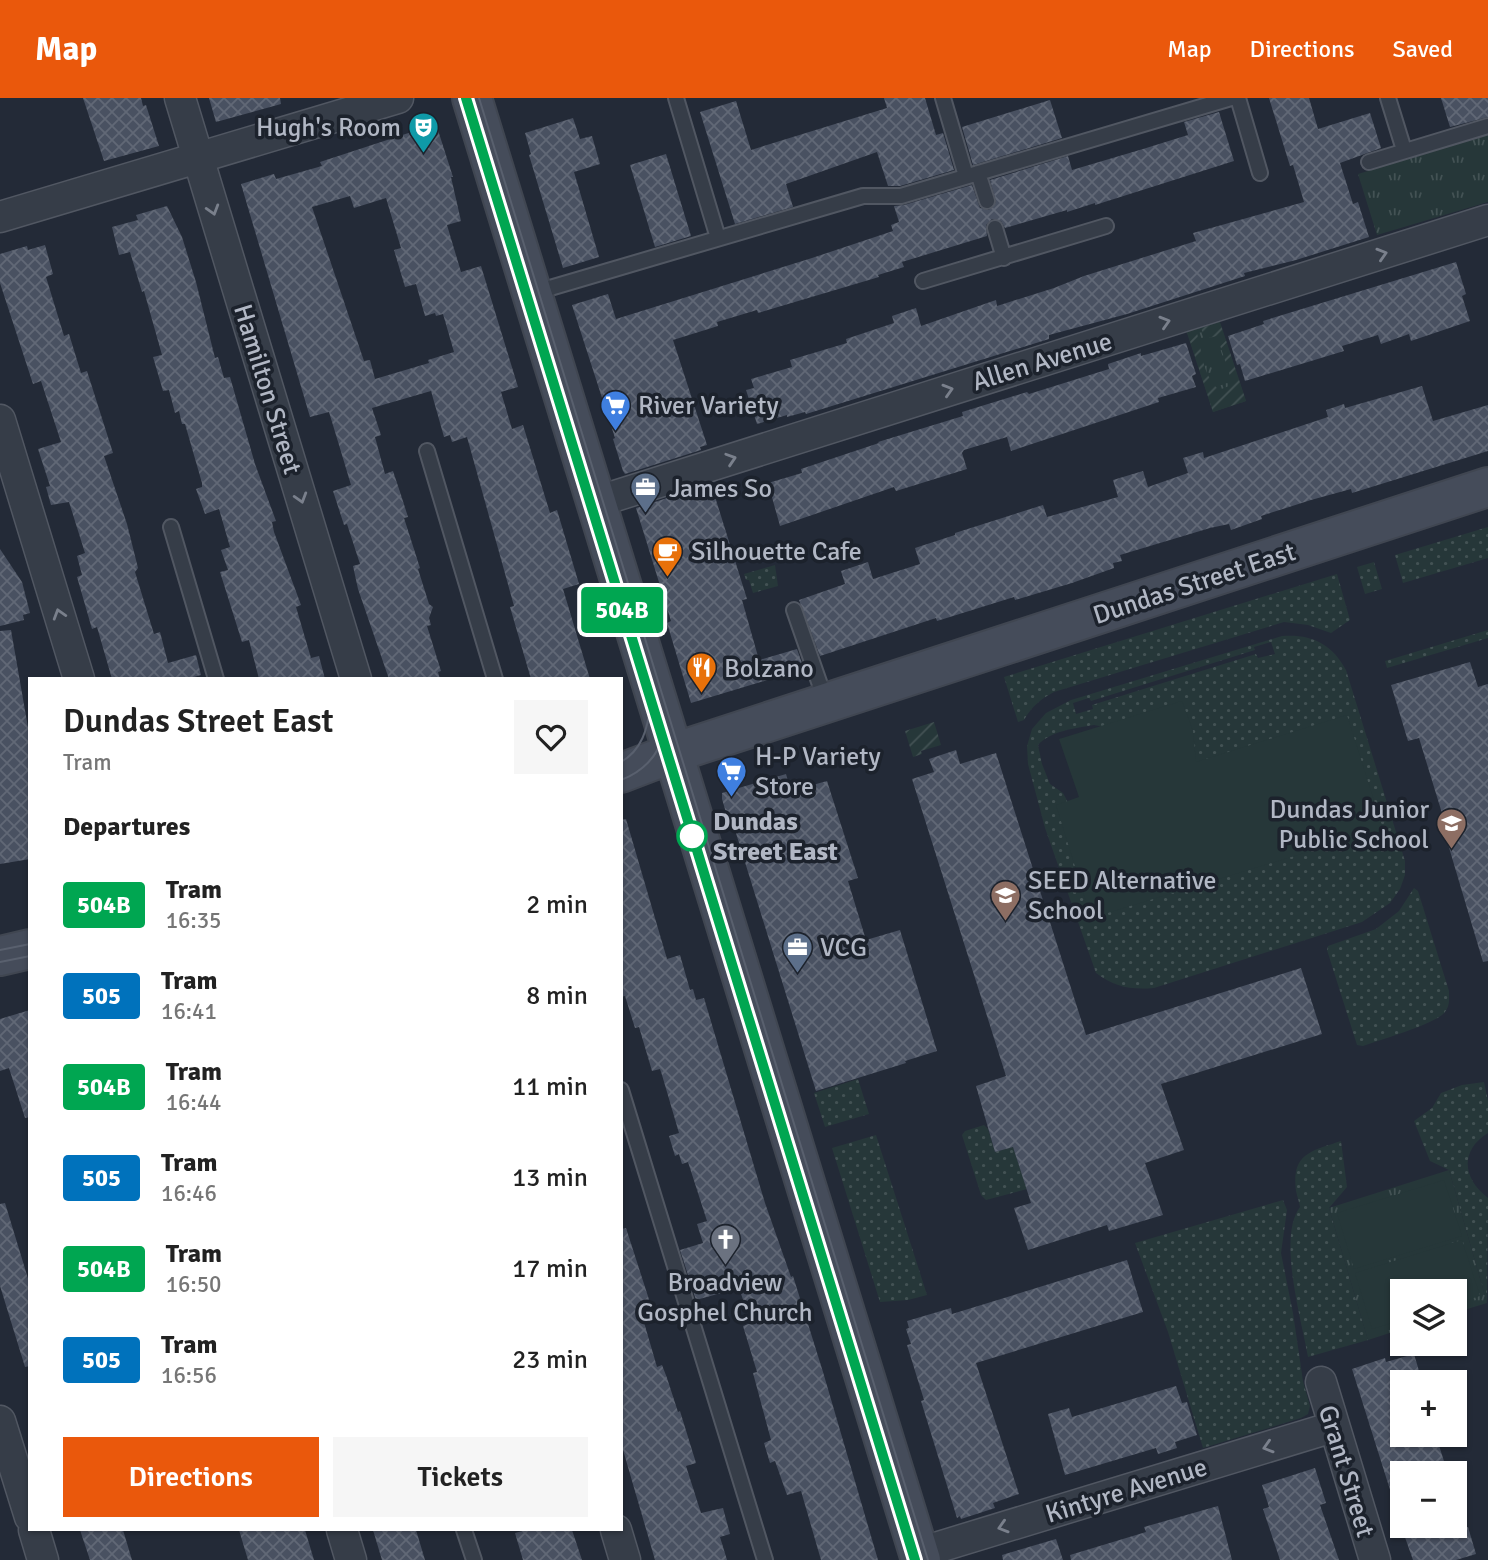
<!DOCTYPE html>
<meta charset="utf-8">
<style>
body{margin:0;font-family:Signika,sans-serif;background:#f6f6f6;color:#222;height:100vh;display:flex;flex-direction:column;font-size:26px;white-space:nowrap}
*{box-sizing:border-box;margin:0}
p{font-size:23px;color:#767676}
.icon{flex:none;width:38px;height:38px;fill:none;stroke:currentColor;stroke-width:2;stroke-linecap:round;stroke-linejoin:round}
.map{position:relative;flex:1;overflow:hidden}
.details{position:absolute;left:28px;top:579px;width:595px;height:854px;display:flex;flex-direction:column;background:#fff;border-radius:0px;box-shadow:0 2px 5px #0004}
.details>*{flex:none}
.badge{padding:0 14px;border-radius:5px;font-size:24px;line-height:46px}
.controls{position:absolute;left:1390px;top:1181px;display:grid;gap:14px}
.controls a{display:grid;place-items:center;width:77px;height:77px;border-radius:0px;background:#fff;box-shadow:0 2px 5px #0004;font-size:35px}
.map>.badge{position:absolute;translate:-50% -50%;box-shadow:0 0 0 4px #fff}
h2{padding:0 35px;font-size:26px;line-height:63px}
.round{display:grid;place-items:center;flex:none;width:74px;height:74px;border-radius:0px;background:#f6f6f6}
.head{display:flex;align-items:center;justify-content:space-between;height:119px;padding:0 35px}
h1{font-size:33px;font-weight:600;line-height:52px}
.primary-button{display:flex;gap:14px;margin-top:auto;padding:14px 35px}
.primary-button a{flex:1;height:80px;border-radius:0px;background:#ea580c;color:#fff;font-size:28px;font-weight:600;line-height:80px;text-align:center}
.primary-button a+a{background:#f6f6f6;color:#222}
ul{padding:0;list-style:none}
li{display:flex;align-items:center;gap:21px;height:91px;padding:0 35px}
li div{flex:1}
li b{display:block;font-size:26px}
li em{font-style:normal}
li .badge{min-width:77px;font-weight:700;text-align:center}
header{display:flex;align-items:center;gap:42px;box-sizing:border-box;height:98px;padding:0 35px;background:#ea580c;color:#fff}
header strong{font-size:33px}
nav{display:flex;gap:38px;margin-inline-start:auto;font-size:24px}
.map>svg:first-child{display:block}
</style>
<header>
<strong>Map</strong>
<nav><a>Map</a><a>Directions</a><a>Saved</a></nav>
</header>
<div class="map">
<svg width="1488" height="1462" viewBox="0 0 1488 1462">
<defs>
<pattern id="grass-dots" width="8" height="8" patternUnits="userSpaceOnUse" patternTransform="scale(1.75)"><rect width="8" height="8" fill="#263739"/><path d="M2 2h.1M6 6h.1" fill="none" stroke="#435254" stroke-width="1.8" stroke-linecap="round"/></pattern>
<pattern id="park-tufts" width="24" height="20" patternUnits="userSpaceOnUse" patternTransform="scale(1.75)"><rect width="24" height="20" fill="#263739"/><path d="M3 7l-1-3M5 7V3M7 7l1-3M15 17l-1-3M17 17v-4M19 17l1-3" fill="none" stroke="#435254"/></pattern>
<pattern id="garden-furrows" width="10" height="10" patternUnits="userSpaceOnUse" patternTransform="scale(1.75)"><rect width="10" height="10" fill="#263739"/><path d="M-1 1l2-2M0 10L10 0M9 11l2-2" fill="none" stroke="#435254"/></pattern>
<pattern id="building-cross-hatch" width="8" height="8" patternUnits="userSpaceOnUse" patternTransform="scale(1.75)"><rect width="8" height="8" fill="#495161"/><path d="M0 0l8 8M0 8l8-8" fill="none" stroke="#616876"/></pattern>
</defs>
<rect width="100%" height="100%" fill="#232a37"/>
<path fill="url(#grass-dots)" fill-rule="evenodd" d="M1488,429v31l-85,25 -8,-28z
M1374,464l8,27 -17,5 -8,-27z
M775,467l3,21 -25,7 -4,-13h-3l-2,-6z
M1337,476l13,46 -19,13 -23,-8 -24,-3 -230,70c-13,7 -22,14 -30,28l-6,2 -14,-45z
M1488,532v8l-101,30 -2,-7z
M1282,538c30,-2 50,8 64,34l59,191v14l-5,14 -10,14 -28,19 -208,66c-24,2 -39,-1 -58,-15l-51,-145 -17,-64 -1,-18 5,-17 14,-16 25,-13zM1271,544l4,12 -17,4 -2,-4 -164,51 1,4 -17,5 -3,-11 16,-5 2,3 164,-51 -1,-3zM1094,627l21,4 -38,90 -14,-26 -13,-9 -8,-20 -4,-19c12,-14 38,-17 56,-20z
M1414,790l4,3 31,100c0,8 1,15 -4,21 -9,12 -66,28 -82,34l-6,-1 -30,-95 1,-4 48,-17 23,-18z
M858,981l11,35 -44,13 -11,-34z
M1484,984l4,19v32c-29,18 -25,46 0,65l-1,105 -38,-133 -19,-9 -16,-40 18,-13 9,-15 21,-8z
M984,1027l4,4 7,23 18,-5 14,42 -41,11 -5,-5 -19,-60 3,-4z
M876,1037l51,160 -19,5 -28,2 -48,-154z
M1341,1043l6,46 -18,21 39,132 -60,17c-6,-36 -31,-120 -8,-150 -1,-6 -3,-11 -4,-16 -5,-38 16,-40 45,-50z
M1283,1102l4,10 -6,43 12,60 10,68 7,25 -2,8 -7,4 -98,30 -35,-116 -33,-89z"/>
<path fill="url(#park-tufts)" d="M1488,37v67l-111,33 -19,-61z
M1219,222l27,81 -33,11 -27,-82z
M1449,1072l38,133 -33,10v-21h-52v37l-34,11 -39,-132z"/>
<path fill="url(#garden-furrows)" d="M1220,224l26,79 -33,11 -26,-80 9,-2c7,22 5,43 23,60l10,-4 1,-10 -13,-40 -12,3 -4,-11z
M934,624l7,23 -20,6 1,3 -9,3 -8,-26z"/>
<path fill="#263739" d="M1182,603l11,30 3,31 151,-47 36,114 -292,89 -35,-113 23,-8 -20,-58z
M1444,1082l18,56 -108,33 -17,-56z
M1462,1142l18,56 -26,8v-12h-52v28l-30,9 -17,-56z"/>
<path fill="url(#building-cross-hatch)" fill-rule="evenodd" d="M83,0h58l2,8 3,-1 13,41 -55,15z
M209,0h71l1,6 -65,18z
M884,0h41l11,37 7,-2 11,37 -54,16h-12l-11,-34 -91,32 7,23 -58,17 -35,-112 36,-11 15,49 136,-42z
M1269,0h40l9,31 52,-16 11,35 -41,15 13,41 5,-2 11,35 -73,23 -52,13 1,3 -118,38 -78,21v4l-243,75 -1,-2 -18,5v-2l-30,9 -11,-34 8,-2 -3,-9 41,-12 -2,-7 57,-17 -1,-4 48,-16 -2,-7 24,-8 5,18 75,-26 1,6 57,-18 30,-12 112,-35 -3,-8 111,-31 -11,-37 -3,1z
M1441,0h47v19l-38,10z
M1050,2l12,38 -89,27 -11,-38z
M1219,14l15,49 -139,44v-2l-28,9v-2l-62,18 -4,-7 -9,-2 -6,6 1,11 -85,26 2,5 -26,8 1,2 -121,36 -1,-3 -40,12 1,4 -45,14 34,105 -7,2 1,3 -76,24 -2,-3 -10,-32 2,-1 -43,-133 36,-11 8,25 196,-61 81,-27 -2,-6 8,-3 -5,-16 10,-1 68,-20 8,23 9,2 7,-8 -6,-22 78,-24 4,14 71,-21 45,-14 -4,-13z
M573,20l7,21 12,-3 8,28 -26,8 25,85 -36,11 -34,-113 2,-1 -6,-21z
M436,26l17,53h-2l10,44 -14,4 14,47 20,-6 37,121 -17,5 11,37 11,-4 27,88 7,-3 22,74 -16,5 27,90h-59l-21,-72 4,-1 -47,-169 -15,5 -2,-7 -6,2 -13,-46 -59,17 9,27 -6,2 10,37 8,-3 8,24 7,22 -4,1 16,50 -2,1 11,35 4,3 -4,11 2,7 -4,1 14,45 -3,1 2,7h-51l-31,-90 -5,-23 7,-2 -13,-40 -3,1 -11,-34 18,-6 -9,-30 -13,-43 -19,5 -69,-233 33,-10 2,5 46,-13 -2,-4zM350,98l4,12 32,-10 15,50 -7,2 11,37 11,-3 9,32 10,-3 1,3 7,-2 11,38 -26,8 1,3 -54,16 -5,-19 -6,1 -52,-154z
M666,56l25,82 -36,11 -25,-82z
M167,108l15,31 14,45 19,76 3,-1 6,21 6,-1 25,87 21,57 -4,1 2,10 27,73 -5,2 15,51 8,-2 6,23h-66l-10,-39 -7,2 -22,-70 8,-2 -7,-20 9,-3 -11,-38 -14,5 -9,-25 6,-2v-4l-17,-59h-3l-3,-13 -4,2 -6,-23 -6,1 -10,-34 9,-2 -18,-64 -2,1 -12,-40 -11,3 -7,-28 26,-7 -2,-5z
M45,147l8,29 -7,3 18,59 5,-2 12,39 6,-2 26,82 -9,3 23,68 11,44 -3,4 19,62 6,-2 8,31 28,-8 5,20 -14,4h-75l-15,-52 -5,2 -15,-52 5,-2 -5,-19 8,-3 -16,-51 -18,3 -5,-18 4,-1 -12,-37 23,-7 -20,-61 -8,3 -33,-101v-29l27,-8 1,4z
M1456,164l10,32 -4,2 8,25 -59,20 -2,-7 -28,10 -3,-9 -36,11 2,5 -99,30 -5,-17 -3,1 -9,-29 36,-12 -1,-3z
M1186,245l10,31 -4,2 4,11 -38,11 1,4 -148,49 -4,-14 -43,13 -2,3 5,16 -71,22 -2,-4 -114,39 -12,-43 34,-10 -1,-4 78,-26 -1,-1 85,-26 -1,-4 65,-20 2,2 80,-25 -1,-5 33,-11v3z
M1422,288l11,35 55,-16v46l-136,42 -1,-4 -40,11 -50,16 1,3 -31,11 -2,-6 -19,4 -90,27 2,6 -9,2 1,5 -42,15 -57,17 -1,-3 -77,24 -1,-3 -116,38 -21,-56 46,-16 -4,-13 27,-9 5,17 47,-15 -5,-16 40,-13v-2l88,-28 4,12 71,-20 -5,-17 30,-9 5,16 40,-14 -5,-15 20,-6 1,6 124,-41 -2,-7 18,-6 1,4z
M711,386l36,115 -5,1 17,60 38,-11 7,20 -113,34 -24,-80 4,-2 -35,-113z
M0,451l22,33 8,31 -7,2 1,5 -24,6z
M11,532l19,109v120l-30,5v-233z
M1470,564l8,25 10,-3v277l-5,1 -41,-138 3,-1 -26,-85 -11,3 -17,-56z
M956,652l4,14 36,-11 90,282 215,-67 21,66 -161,50 23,66 -39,13 18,52 -54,16 -2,-6 -79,25 -14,-42 17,-5 -18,-56 -18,5 -19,-66 30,-10 -94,-297 22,-7 -5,-13z
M786,676l5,17 36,-10 31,97 -10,3 18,59 34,-10 37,121 -32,10 1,2 -90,28 -81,-261 -3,1 -2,-5 -8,-27v-6z
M626,721l41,140 13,-4 10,35 3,-1 3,11 8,-2 61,205 26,74 2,-1 30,96 55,188h-57l-20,-69 -14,4 -12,-34 -5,2 -6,-20 7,-3 -18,-67 4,-1 -14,-46 8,-3 -12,-35 -43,12 -16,-50 23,-7 -6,-19 10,-3 -19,-59 -6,2 -3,-10 -4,2 -6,-20 10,-3 -17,-58 -2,-6 -8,2 -13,-44 -4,1 -10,-32 -4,1v-177z
M30,912v107l-5,1 -16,-50 -9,3v-52z
M5,1105l25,82v81l-5,1 -25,-81v-82z
M626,1130l28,87 -11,4 14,48 5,-2 5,13 11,34 2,-1 16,52 -10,3 15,47 22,-5 7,26 -10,3 7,23h-72l-34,-117v-214z
M1127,1162l16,52 -167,51 43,131 -26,9 2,5 -34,11 -1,-3 -3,2 -36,-117 3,-1 -17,-55 4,-1 -5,-15 3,-1 -2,-7 44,-13 1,6z
M1414,1256l8,27 -20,1v53h29l2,5 4,-1 11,35h-46v37l-5,1 -45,-143 33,-11 1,4z
M1176,1288l6,17 5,-1 10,33 -22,7 2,6 -19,6 -2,-6 -91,27 -17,-61 21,-6 3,9z
M1315,1370l11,35 -6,2 19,55h-59l-17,-51 6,-2 -7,-22z
M1218,1408l14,54h-161l-1,-5 76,-23 -2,-5z
M1401,1428l67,1 8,27 -20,6h-43z
M80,1432h43l9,30h-42z
M239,1432h66l9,30h-66z
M373,1432h43l9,30h-43z
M526,1432h46l10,30h-59l-8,-27z
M1056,1441l7,21h-60l-1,-5z"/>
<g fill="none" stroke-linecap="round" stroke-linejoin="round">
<defs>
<path id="lane" d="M676,0l42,140
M943,0l23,78
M1238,0l22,75
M1388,0l16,52
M1369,64l119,-36
M978,75l9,28
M995,130l9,30
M923,183l183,-55
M533,195l330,-97h38l330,-98
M427,353l68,228
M171,429l45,152
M794,512l32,92
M621,992l144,470
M464,1432l10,30"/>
<path id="street" d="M180,0l176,581
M0,119l398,-119
M0,322l79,259
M596,404l892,-282
M1321,1284l54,178
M0,1323l30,96
M34,1432l9,30
M342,1432l9,30
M616,1432l9,30
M919,1455l414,-126"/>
<path id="secondary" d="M472,0l449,1462
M621,675l52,-20 815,-266
M0,858l30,-7"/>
</defs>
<use href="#lane" stroke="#515762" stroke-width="18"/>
<use href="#street" stroke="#515762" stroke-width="33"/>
<use href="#secondary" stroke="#404651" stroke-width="42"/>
<use href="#lane" stroke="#363d48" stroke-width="14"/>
<use href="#street" stroke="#363d48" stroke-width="30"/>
<use href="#secondary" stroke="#454c5a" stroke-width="38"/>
<path stroke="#59606e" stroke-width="2" d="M466,0l449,1462
M479,0l449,1462
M621,664c21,-12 27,-34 29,-56
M621,682c21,-8 38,-24 42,-46
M0,852l30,-6
M0,864l30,-6"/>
</g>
<defs><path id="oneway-chevron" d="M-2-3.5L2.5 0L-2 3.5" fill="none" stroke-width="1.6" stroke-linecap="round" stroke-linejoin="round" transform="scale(1.75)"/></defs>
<g stroke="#7a808c">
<use href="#oneway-chevron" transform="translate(213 112) rotate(73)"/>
<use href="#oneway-chevron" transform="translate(1382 156) rotate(-17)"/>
<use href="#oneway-chevron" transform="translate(1165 224) rotate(-17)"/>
<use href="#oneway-chevron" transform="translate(948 292) rotate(-17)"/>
<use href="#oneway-chevron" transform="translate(731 361) rotate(-18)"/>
<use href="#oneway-chevron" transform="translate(301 400) rotate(73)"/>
<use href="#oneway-chevron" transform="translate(59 516) rotate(-107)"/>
<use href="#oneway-chevron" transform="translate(1268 1349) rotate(163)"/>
<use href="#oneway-chevron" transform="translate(1003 1429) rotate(163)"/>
</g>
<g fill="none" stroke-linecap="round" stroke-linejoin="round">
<defs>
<path id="line" d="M466,0l449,1462"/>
</defs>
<use href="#line" stroke="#fff" stroke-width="16"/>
<use href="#line" stroke="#00a651" stroke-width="10"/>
</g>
<defs>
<symbol id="theatre-pin" viewBox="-11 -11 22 30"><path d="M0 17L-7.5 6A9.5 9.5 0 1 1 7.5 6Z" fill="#0f9aa8" stroke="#1c222c"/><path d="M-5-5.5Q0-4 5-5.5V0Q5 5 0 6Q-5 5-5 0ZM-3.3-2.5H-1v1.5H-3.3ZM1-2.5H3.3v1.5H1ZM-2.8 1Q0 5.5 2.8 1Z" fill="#fff"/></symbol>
<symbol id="supermarket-pin" viewBox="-11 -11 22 30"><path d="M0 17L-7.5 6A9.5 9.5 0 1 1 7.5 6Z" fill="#3f7fe0" stroke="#1c222c"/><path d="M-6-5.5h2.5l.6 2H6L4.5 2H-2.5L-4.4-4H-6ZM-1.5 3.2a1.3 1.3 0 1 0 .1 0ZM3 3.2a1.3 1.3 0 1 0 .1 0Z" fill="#fff"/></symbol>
<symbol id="office-pin" viewBox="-11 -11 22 30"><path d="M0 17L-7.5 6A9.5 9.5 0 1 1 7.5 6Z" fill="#5c6f8a" stroke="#1c222c"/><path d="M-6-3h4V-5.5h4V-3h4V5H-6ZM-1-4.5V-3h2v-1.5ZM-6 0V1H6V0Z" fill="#fff"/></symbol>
<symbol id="cafe-pin" viewBox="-11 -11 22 30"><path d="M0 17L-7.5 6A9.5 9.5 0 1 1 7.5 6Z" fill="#e8710a" stroke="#1c222c"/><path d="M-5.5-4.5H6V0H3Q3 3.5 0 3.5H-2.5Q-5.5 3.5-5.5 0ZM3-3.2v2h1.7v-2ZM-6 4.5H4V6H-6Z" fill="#fff"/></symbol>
<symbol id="restaurant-pin" viewBox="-11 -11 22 30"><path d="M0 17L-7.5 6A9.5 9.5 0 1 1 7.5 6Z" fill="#e8710a" stroke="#1c222c"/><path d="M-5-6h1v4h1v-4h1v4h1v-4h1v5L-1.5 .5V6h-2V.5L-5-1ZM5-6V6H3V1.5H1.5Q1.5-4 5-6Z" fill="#fff"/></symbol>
<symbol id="school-pin" viewBox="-11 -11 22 30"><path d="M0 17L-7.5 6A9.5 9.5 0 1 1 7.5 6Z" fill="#8d6e63" stroke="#1c222c"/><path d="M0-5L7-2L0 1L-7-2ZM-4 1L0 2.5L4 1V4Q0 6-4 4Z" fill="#fff"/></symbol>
<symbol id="church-pin" viewBox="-11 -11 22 30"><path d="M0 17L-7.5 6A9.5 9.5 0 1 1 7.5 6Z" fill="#6b7280" stroke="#1c222c"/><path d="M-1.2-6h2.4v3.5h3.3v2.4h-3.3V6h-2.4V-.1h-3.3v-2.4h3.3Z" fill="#fff"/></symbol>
</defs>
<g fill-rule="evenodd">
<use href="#theatre-pin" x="406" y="12" width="35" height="47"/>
<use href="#supermarket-pin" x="598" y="290" width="35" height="47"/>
<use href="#office-pin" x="628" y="372" width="35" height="47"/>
<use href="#cafe-pin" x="650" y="436" width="35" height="47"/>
<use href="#restaurant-pin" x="684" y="552" width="35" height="47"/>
<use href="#supermarket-pin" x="714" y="656" width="35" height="47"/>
<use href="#school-pin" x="1434" y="708" width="35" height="47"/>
<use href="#school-pin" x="988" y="780" width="35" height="47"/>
<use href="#office-pin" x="780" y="832" width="35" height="47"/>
<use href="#church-pin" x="708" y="1124" width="35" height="47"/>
</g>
<circle fill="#fff" stroke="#00a651" stroke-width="3.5" cx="692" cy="738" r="14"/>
<g text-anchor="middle" stroke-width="7" stroke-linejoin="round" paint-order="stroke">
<g font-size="26" fill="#b1b7c4" stroke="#1c222c" text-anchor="start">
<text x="401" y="38" text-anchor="end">Hugh's Room</text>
<text x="638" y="316">River Variety</text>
<text x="669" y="399">James So</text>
<text x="691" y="462">Silhouette Cafe</text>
<text x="724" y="579">Bolzano</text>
<text x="755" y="667">H-P Variety<tspan x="755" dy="30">Store</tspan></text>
<text x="1429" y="720" text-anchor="end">Dundas Junior<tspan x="1429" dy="30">Public School</tspan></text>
<text x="1028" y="791">SEED Alternative<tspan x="1028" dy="30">School</tspan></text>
<text x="820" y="858">VCG</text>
<text x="725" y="1193" text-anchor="middle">Broadview<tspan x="725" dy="30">Gosphel Church</tspan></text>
</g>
<g font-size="26" fill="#b1b7c4" stroke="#1c222c">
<text transform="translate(1042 263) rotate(-17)" y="9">Allen Avenue</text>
<text transform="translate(268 291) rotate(73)" y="9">Hamilton Street</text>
<text transform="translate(1194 485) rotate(-18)" y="9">Dundas Street East</text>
<text transform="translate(1347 1373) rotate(73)" y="9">Grant Street</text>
<text transform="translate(1126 1392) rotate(-17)" y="9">Kintyre Avenue</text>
</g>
<g font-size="26" font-weight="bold" fill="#b1b7c4" stroke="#1c222c" text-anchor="start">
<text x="713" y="732">Dundas<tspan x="713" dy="30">Street East</tspan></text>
</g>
</g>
</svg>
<div class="controls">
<a><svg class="icon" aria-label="layers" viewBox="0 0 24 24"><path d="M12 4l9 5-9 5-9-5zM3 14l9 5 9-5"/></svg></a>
<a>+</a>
<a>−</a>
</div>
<b class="badge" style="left:622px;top:512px;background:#00a651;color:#fff">504B</b>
<section class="details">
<div class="head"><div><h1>Dundas Street East</h1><p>Tram</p></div><a class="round"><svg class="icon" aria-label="heart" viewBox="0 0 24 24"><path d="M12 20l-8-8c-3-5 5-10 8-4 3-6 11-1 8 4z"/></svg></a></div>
<h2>Departures</h2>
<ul>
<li><span class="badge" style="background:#00a651;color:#fff">504B</span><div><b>Tram</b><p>16:35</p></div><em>2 min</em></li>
<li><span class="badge" style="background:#0072bc;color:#fff">505</span><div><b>Tram</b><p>16:41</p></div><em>8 min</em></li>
<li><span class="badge" style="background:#00a651;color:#fff">504B</span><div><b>Tram</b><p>16:44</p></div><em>11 min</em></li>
<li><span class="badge" style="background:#0072bc;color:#fff">505</span><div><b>Tram</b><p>16:46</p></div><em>13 min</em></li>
<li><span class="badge" style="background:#00a651;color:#fff">504B</span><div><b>Tram</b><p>16:50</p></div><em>17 min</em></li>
<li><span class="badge" style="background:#0072bc;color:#fff">505</span><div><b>Tram</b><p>16:56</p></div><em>23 min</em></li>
</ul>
<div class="primary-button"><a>Directions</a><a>Tickets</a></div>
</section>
</div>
